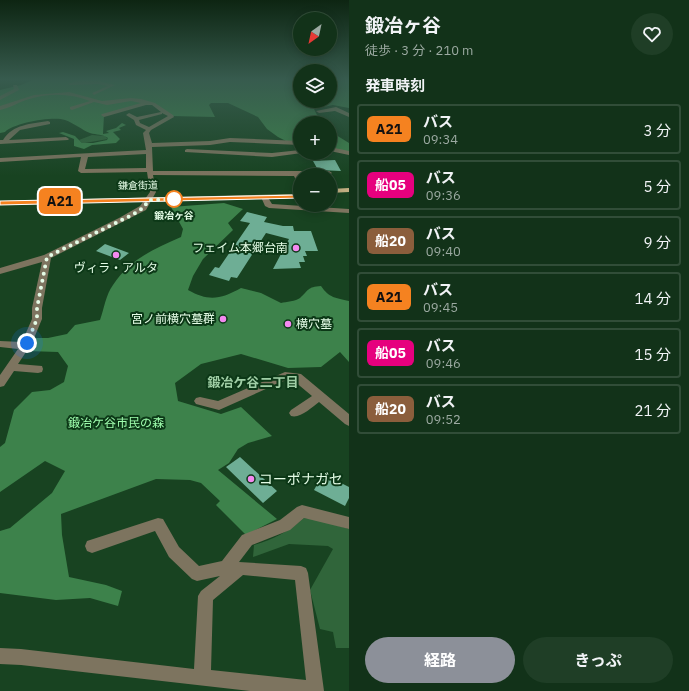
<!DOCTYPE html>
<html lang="ja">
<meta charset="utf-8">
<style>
body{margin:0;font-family:"IBM Plex Sans","Noto Sans JP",sans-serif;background:#1f3e26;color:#f1f3f6;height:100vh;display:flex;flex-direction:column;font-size:15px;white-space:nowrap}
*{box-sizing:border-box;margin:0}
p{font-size:13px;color:#9caaa2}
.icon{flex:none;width:22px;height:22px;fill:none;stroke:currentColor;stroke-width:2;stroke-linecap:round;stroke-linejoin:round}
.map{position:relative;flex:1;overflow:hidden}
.drawer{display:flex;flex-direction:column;background:#123219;width:340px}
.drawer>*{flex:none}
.badge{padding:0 8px;border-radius:6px;font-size:14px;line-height:26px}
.needle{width:26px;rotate:213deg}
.fabs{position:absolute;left:293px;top:12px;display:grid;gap:8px}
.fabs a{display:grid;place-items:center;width:44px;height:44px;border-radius:50%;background:#123219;box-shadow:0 2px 10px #0003,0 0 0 1px #314d38;font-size:20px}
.you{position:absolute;width:20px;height:20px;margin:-10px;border:3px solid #fff;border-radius:50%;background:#1a73e8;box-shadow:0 0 0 6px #1a73e833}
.map>.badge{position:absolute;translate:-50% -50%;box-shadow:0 0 0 2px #fff}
h2{padding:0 16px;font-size:15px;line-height:36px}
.round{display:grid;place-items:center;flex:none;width:42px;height:42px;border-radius:21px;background:#1f3e26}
.head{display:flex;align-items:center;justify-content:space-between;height:68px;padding:0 16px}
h1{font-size:19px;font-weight:700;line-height:30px}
.primary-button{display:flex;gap:8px;margin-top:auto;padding:8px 16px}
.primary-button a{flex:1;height:46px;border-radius:24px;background:#8c9099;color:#fff;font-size:16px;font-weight:700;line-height:46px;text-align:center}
.primary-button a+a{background:#1f3e26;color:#f1f3f6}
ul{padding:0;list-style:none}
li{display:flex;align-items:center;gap:12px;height:50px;margin:0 8px 6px;padding:0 8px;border:2px solid #314d38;border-radius:4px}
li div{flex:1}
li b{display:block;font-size:15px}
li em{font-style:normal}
li .badge{min-width:44px;font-weight:700;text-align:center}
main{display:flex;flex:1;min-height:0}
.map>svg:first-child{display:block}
</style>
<main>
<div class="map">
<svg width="349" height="691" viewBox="0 0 349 691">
<rect width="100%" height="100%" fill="#184321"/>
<path fill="#30653a" d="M92,135l13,1 3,3 -23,4h-3l-3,-3z
M304,518l15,2 30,9v119h-13l-3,-16 -13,-3 -10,-39 23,-41 -5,-3 -39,-2 -36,13 1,-12c20,-6 34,-13 50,-27z"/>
<path fill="#3d824b" d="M35,79h265v22h30v-22h19v29l-16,-3 -19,4 3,6 10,8h-27v21l-10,-1 -12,-6 -11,-8 -9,-12 -30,-14h-17l-2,2 6,12 -44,-1 -18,-12 -7,-1 -42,12 -1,19 6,-1 -3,-2 10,-3 6,-5 4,2 -7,3 2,2 -8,2 7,7 -4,4 -24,2 -8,4 -10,-3v-7l-15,-6 4,-1 12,4 7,7h11l14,-3 1,-2c-6,-4 -11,-3 -18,-5 -8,-3 -16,-10 -25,-13 -12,-4 -51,3 -60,12l-5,1v-43l21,-5z
M330,127l6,8 13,8v10l-19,-4z
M224,203l19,6 -15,14 5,7 -30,29 -10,17 -5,14c21,12 33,9 53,-2l20,5 20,10c5,-1 15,-2 19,-5 9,-8 7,-11 21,-12 8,12 15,12 28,15v61l-9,-10 -19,15 -33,1 -47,-14 -40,10 -26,19 3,18 43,13 20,-7 31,29 -24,7 -10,6 -9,14 -11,7 59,49 -31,16 -30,-30 4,-4 -19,-18 -11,-3 -34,-1 -95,35 1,21 7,42 37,8 16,6 -4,15 -28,-8 -34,2 -56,-7v-62l10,-3 42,-35 13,-22 -20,-10 -45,31v-45l5,-4 9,-33 18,-18 18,-2 14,-8 4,-16 -10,-14 -31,-1 8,-13h13l19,-4 8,-9 25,-5c4,-11 6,-26 13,-35 17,-26 41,-36 68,-48l2,-8 -12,-22z"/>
<path fill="#6eae95" d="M335,160l6,11 -23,-1 -5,-9z
M247,212l20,5 -3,5 19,4h10l1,5h17l7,20h-13l2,5h-4l2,6h-6l2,6 -28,1 16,-30 -23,-6 -29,45 -6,-1 -2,4 -20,-6 6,-8 4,1 31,-45 -10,-2z
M105,244l24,9 -9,7 -24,-9z
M240,457l37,34 -14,12 -37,-36z
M323,474l26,13v11l-4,8 -31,-16z"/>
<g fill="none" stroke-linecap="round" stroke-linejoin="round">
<path fill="#7d745f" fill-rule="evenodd" d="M82,79l17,1 3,2 13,3 -21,10 -2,-2 16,-7 -10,-2 -28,1 -2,-1z
M13,85h4l2,5 -19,10v-4l14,-7z
M69,92l33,9 29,-3 10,1 14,4 18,12 1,2 -23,13 -2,3 3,10 58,-2 20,-3 70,3v4l-70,-3 -20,3 -58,2 1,24h176l3,2 -3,2h-29v10l-2,-1 -4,-8 -141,-1 3,17 -10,18 -95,48 -9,50v11l-10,24 -14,21 24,2 1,3 -1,3 -4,1 -24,-2 -10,15 -4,1v-12l18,-26 -18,-2v-6l22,1 10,-23v-11l10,-46 -42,12v-6l44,-13 75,-37 21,-12 10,-14 -3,-20 -66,1 -3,-2 3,-14 -81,5v-4l146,-8 -3,-17 3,-3 -10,-5 -2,-5 -8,-5 3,-2 8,4 24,-5 -9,-7h-6l-42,12 -3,-2 1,-1 39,-11 -10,-2 -24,4 -13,-3 -22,8 -2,-1v-2l20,-6c-21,-8 -42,-8 -64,-1 -9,3 -16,8 -26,10v-4l34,-11zM162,113l6,3 -19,11 -9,-4 -1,-3 23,-6zM146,154v14l-61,1 3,-12z
M336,107l13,6v4l-14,-6 -16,2 -3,-2z
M48,121l2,1v2l-30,6 -11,10 57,-3 3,2 -1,1 -68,4v-4h3c10,-16 28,-16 45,-19z
M330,147l19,4v4l-19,-4z
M187,149l85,4 28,-3v3h2l-30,4 -87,-5v-2z
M265,195l2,1 5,8 77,5v4l-80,-5 -4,-2 -4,-9z
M285,372l16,2 48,40v12l-4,-2 -26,-22c-7,5 -19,17 -28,14l-2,-3 2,-3 21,-14 -18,-15 -8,-1 -67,30 -23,-6 -2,-3 2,-3 4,-1 18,4z
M302,505l47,12v12l-45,-11 -14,12 -38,15 -13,17 62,4 5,2 2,5 16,118h-74l-229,-26 -21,-1v-16l21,1 173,20 4,-73 3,-5 19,-15 -23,5 -5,-2 -23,-22 -14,-26 -63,22 -5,-2 -2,-5 2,-5 71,-23 5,1 16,28 20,19 23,-5 20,-26 38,-15 17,-13zM243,575l52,5 11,100 -95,-10 2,-70z"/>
<path fill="#c1af82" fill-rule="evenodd" d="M349,188v4l-19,1v-4z
M300,194v4l-300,7v-4z"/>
</g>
<linearGradient id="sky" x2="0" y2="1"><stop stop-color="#0d2512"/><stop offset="0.45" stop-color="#375b4e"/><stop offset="1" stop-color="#375b4e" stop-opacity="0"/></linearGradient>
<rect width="349" height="176" fill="url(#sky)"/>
<path fill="#f58220" stroke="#fff" d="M300,195l3,1 -1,2 -302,7v-4z"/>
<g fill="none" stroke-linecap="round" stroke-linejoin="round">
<path stroke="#e4fce6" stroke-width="4" stroke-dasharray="0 7.2" d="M27,343l10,-24v-11l10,-51 85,-42 11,-7 6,-8 29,-1h-4"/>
</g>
<circle fill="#fff" stroke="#f58220" stroke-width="2" cx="174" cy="199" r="8"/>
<g fill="#f489f0" stroke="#0c3817" stroke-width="1.5">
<circle cx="296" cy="248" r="4"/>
<circle cx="116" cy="255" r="4"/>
<circle cx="223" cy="319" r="4"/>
<circle cx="288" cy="324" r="4"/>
<circle cx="251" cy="479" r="4"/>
</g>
<g text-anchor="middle" stroke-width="4" stroke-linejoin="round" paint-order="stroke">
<g font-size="10" fill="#e4fce6" stroke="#0c3817">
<text transform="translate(138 185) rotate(-1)" y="4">鎌倉街道</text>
</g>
<g font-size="10" font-weight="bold" fill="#e4fce6" stroke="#0c3817">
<text x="174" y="219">鍛冶ヶ谷</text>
</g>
<g font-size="12" fill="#e4fce6" stroke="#0c3817" text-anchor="end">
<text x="288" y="252">フェイム本郷台南</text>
<text x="116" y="272" text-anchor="middle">ヴィラ・アルタ</text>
<text x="215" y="323">宮ノ前横穴墓群</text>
<text x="296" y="328" text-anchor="start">横穴墓</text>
</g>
<g font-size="12" fill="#9ffeae" stroke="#0c3817">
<text x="116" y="427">鍛冶ケ谷市民の森</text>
</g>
<g font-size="13" font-weight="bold" fill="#a0cfa6" stroke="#0c3817">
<text x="253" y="387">鍛冶ケ谷二丁目</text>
</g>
<g font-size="14" fill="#e4fce6" stroke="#0c3817" text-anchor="start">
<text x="259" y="484">コーポナガセ</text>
</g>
</g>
</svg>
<div class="fabs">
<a><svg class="needle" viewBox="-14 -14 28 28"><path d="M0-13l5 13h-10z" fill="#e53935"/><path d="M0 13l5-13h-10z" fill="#9caaa2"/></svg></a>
<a><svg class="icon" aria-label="layers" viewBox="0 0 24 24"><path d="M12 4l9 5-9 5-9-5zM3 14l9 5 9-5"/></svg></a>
<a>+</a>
<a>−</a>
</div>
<div class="you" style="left:27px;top:343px"></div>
<b class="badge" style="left:60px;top:201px;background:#f58220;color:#111">A21</b>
</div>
<section class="drawer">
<div class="head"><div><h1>鍛冶ヶ谷</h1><p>徒歩 · 3 分 · 210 m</p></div><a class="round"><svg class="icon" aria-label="heart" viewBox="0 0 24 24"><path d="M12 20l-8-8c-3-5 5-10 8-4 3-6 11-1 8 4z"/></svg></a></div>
<h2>発車時刻</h2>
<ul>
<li><span class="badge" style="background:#f58220;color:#111">A21</span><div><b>バス</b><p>09:34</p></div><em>3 分</em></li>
<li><span class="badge" style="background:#e6007e;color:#fff">船05</span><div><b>バス</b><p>09:36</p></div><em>5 分</em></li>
<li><span class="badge" style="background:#8b5e3c;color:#fff">船20</span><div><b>バス</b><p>09:40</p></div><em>9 分</em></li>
<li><span class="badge" style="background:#f58220;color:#111">A21</span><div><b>バス</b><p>09:45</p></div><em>14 分</em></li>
<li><span class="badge" style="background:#e6007e;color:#fff">船05</span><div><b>バス</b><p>09:46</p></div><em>15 分</em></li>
<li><span class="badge" style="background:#8b5e3c;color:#fff">船20</span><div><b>バス</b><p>09:52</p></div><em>21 分</em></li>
</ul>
<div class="primary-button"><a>経路</a><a>きっぷ</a></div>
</section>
</main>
